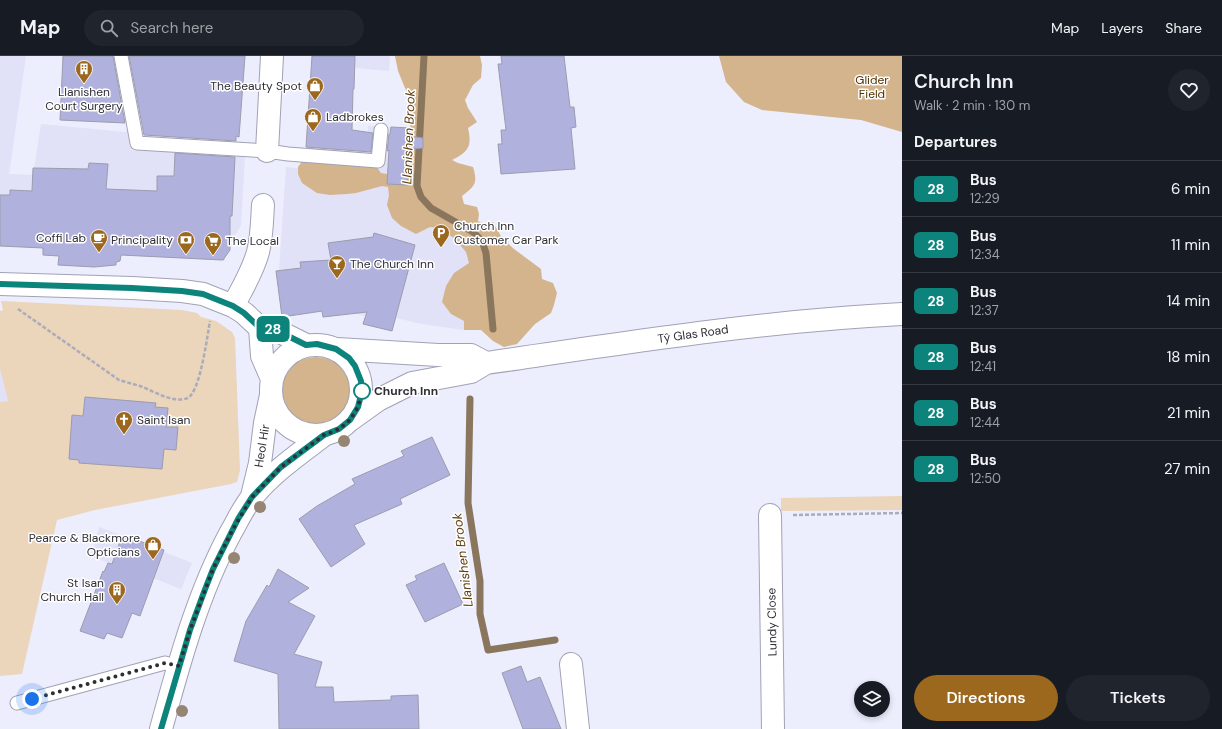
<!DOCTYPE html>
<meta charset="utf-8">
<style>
body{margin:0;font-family:"DM Sans",sans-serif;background:#20242c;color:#f1f3f6;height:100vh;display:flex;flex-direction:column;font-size:15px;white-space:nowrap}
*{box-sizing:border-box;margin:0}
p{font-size:13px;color:#9ea1a6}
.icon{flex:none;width:22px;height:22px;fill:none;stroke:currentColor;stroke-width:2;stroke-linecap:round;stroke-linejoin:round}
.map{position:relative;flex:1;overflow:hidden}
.drawer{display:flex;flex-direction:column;background:#171b24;width:320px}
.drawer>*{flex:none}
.badge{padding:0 8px;border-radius:6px;font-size:14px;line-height:26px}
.controls{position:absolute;left:854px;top:625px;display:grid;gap:8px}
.controls a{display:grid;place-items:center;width:36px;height:36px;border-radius:50%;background:#171b24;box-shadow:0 2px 6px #0003;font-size:20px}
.you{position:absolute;width:20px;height:20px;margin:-10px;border:3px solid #fff;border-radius:50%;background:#1a73e8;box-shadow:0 0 0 6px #1a73e833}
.map>.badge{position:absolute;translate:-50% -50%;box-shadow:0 0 0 2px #fff}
h2{padding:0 12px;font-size:15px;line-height:36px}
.round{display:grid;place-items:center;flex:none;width:42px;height:42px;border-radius:21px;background:#20242c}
.summary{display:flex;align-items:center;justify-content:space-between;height:68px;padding:0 12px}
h1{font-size:19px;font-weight:600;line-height:30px}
.cta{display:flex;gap:8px;margin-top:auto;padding:8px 12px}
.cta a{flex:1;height:46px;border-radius:24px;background:#9b681e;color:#fff;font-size:16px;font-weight:600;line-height:46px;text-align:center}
.cta a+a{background:#20242c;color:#f1f3f6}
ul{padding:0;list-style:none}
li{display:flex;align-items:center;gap:12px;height:56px;padding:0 12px;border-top:1px solid #363941}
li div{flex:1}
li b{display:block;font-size:15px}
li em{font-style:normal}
li .badge{min-width:44px;font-weight:700;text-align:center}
header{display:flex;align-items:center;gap:24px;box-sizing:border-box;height:56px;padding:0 20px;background:#171b24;border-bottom:1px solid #363941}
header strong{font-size:19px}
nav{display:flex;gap:22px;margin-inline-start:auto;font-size:14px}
.search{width:280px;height:36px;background:#20242c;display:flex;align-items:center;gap:10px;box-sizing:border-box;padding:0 14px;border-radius:22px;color:#9ea1a6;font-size:15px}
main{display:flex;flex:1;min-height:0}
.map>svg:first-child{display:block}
</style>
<header>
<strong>Map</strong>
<div class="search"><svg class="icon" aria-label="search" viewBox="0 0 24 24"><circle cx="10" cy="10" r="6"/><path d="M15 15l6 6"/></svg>Search here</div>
<nav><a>Map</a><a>Layers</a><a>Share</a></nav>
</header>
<main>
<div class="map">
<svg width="902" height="673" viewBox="0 0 902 673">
<rect width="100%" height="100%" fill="#ecedfd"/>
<path fill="#e1e1f7" d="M0,0h26l-17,118 24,1 8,-51 83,8 4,-1 3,19 114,6 -4,69 -11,19v6l-5,7v4l-104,-6 -1,6 -4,1v3l-12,1 -46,-1 1,-9 -16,-1v-7l-43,-2z
M312,0h78l-1,15 -45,-4v7l11,1 -1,14 -11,-1 -2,41 27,3v-6l42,2 -3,57 9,26 40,29 22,21 -14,39v30l-42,-6 -26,-6 -4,13 -29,-7 2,-8 -24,-6 -10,1v5l-8,1 -1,-5 -40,5 -6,-46h3l7,-104 19,2z
M0,313l8,32 -8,1z
M99,471l93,36 -11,26 -28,-11 -45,-15 -16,-7z"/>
<path fill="#ebd5bb" d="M1,245l181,9 15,3 4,4 15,4 16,11 3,6 5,132 -3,12 -6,2 -136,26 -38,10 -35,154 -22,2v-274l8,-1 -8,-32v-58l3,-1z
M902,440v14l-121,1v-13z"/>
<path fill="#d3b48d" d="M395,0h85l2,9 -1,13 -8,7 -8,15 3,8 9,14 -9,6c4,18 1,24 -16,32l6,3 15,4c5,16 2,19 -11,29l2,8 13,3 2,7 -1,7 8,4 7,-3 9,16 12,11 27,20 1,10 11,4 4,10 -3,12 -3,8 -16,11 -18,20 -13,3 -11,-6 -12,-11h-17v-9l-13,-7 -9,-12 4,-16 8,-13 15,-10 -3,-11 -10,-12 -16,-12 -10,-1 -14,7 -15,-8 -9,-8 -5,-13 2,-10 -1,-8 -6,-1 -26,7 -9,1 -17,1 -13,-2 -15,-10 -4,-9v-7c4,-5 8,-12 8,-19l58,5 5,4 12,16 11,2 16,-13 4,-61 -7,-13 -7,-17z
M719,0h183v76l-41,-12 -99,-10 -18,-8 -18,-20z
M282 335a34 34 0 1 1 68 0a34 34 0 1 1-68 0Z"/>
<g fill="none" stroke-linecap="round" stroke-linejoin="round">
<path stroke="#8a755d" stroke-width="7" d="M424,0l-7,130 4,11 10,11 42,24 9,9 4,12 7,76
M470,343l-2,104 12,78v33l8,36 67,-10"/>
</g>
<path fill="#b0b1dd" stroke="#9b9cae" d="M63,0h50l12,67 -65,-3z
M129,0h116l-6,81 -3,-1v5l-92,-6z
M312,0h43l-1,33h-1l-1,41 21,3 -2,19 -65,-5z
M501,0h63l6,51h4l2,20 -5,1 4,41 -74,5 -3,-30h4l-1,-14h5l-8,-66h4z
M391,71l19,1v8l13,2v10l-14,1 -2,36 -20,-1 2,-34 -2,1 2,-17h1z
M175,97l60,4 -3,59h-2v34l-7,10 -102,-5 -1,6 -4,1v3l-22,2 -36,-2 1,-9 -16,-1v-7l-43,-2v-51h10v-5l22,1 1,-23 55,1 1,-6 19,1 -2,25 51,2v-15h17z
M374,177l41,12 -23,86 -29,-7 4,-12 -44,5 -1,-6 -40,6 -6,-46 25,-3 -1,-6 31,-2 -3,-17 45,-6z
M85,341l71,6 -1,4 13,1 -2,19h12l-2,23 -12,-1 -2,20 -83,-6v-3l-10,-1 3,-44 11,1z
M432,381l18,38 -50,24 2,5 -48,21 11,19 -34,23 -32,-48 18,-13 38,-22 -3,-5 52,-23 -3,-5z
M122,480l11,5 1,-2 30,11 -24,66 -8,-3 -10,25 -15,-5 -3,6 -24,-8 23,-60 1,1 4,-9 4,1z
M444,507l19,41 -38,18 -19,-37 11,-5 -2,-4z
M278,513l31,19 -21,14 27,14 -21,38 28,8 -7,25h18l1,15 57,-2v-4l27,-1 1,34h-140l-1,-55 -44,-13 12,-40 21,-36 2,2z
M521,610l6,16 13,-5 21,52h-38l-21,-56z"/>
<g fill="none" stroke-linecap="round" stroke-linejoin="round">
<defs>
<path id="service" d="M121,0l16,87 130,8 21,3 90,7 3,-31
M17,647l148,-40 14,4"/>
<path id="minor" d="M267,95l5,-95
M233,250c9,-17 20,-35 25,-54 4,-15 4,-32 5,-47
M770,459l3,214
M571,608l7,65"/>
<path id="tertiary" d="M252,440l8,-33 5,-40 6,-28
M161,673c18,-66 37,-136 70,-197 7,-12 13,-26 22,-36 20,-24 46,-42 71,-61"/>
<path id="secondary" d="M0,228l132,4 50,3 21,3 30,12 11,7 16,15 14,1 32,16
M260,272l2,28 10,23
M271 334a45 45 0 1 1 90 0a45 45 0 1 1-90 0Z
M337,293l101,6h33l15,8
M350,364l28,-20 34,-17 59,-11 15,-9c138,-20 276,-42 416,-49"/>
</defs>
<use href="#service" stroke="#a1a2b5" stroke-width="15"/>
<use href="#minor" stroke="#a1a2b5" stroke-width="24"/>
<use href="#tertiary" stroke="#a1a2b5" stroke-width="24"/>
<use href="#secondary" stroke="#a1a2b5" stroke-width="24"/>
<path stroke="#abacb9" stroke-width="2.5" stroke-dasharray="4 2" stroke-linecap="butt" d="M18,253l101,71c7,2 14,4 21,6 11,4 22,11 34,13 6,1 14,1 17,-4 10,-12 16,-57 19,-74
M793,459l109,-2"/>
<use href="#service" stroke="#fff" stroke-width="13"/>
<use href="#minor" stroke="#fff" stroke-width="22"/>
<use href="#tertiary" stroke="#fff" stroke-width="22"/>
<use href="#secondary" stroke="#fff" stroke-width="22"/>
</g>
<g fill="#968572">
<circle cx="344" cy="385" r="6"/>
<circle cx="260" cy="451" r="6"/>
<circle cx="234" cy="502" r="6"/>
<circle cx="182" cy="655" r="6"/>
</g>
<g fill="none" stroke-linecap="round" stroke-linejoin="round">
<defs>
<path id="line" d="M0,228l132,4 50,3 21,3 30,12 11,7 16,15 14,1 32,16 11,-1 19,5 13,9 6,8 6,15 1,10 -4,16 -8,13 -11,9 -15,6 -43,32 -29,30 -14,22 -25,50 -9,23 -14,38 -29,99"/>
</defs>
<use href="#line" stroke="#fff" stroke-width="9"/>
<use href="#line" stroke="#0c837b" stroke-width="6"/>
<path stroke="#2e2e35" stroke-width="4" stroke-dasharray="0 7.2" d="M32,643l133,-36 14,3 11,-36 23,-61 20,-40 19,-32 29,-30 43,-32 15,-6 11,-9 8,-13 4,-16"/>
</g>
<defs>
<symbol id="building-pin" viewBox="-11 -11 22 30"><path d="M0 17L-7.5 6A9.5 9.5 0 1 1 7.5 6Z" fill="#9b681e" stroke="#fff"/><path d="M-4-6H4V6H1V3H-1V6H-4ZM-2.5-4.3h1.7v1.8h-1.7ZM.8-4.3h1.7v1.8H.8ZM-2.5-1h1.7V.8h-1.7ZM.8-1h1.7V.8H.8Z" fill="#fff"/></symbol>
<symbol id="shop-pin" viewBox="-11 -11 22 30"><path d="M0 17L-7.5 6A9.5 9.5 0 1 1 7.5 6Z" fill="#9b681e" stroke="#fff"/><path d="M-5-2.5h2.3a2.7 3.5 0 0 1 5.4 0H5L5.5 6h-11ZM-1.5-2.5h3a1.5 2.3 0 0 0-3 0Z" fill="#fff"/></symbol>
<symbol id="parking-pin" viewBox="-11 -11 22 30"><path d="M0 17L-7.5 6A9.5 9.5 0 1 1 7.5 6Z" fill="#9b681e" stroke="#fff"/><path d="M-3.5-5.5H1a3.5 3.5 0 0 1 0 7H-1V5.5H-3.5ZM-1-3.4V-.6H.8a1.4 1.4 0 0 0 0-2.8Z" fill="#fff"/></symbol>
<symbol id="cafe-pin" viewBox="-11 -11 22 30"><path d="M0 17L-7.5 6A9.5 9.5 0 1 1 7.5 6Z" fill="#9b681e" stroke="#fff"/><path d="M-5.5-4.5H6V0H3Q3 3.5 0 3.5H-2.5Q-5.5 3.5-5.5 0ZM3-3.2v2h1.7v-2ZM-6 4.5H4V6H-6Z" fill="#fff"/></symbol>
<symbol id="bank-pin" viewBox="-11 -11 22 30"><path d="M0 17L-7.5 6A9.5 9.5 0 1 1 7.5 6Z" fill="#9b681e" stroke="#fff"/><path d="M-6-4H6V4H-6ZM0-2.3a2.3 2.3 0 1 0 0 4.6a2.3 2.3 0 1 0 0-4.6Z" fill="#fff"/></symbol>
<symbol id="supermarket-pin" viewBox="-11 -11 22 30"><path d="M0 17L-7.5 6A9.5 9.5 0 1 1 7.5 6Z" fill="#9b681e" stroke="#fff"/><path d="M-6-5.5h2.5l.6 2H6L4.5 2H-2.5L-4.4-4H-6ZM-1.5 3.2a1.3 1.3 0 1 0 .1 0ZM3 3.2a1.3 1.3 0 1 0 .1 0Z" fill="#fff"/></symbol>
<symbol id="bar-pin" viewBox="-11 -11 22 30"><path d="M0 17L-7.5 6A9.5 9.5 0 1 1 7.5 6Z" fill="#9b681e" stroke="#fff"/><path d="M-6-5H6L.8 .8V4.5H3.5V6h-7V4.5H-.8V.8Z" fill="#fff"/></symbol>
<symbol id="church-pin" viewBox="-11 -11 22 30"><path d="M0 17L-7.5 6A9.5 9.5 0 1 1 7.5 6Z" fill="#9b681e" stroke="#fff"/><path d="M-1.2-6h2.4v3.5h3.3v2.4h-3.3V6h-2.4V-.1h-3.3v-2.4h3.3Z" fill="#fff"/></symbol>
</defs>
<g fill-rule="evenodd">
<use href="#building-pin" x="74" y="3" width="20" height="27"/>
<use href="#shop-pin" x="305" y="20" width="20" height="27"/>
<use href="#shop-pin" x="303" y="51" width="20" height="27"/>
<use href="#parking-pin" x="431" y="167" width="20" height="27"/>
<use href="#cafe-pin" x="89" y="172" width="20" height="27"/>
<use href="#bank-pin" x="176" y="174" width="20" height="27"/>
<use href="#supermarket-pin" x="203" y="175" width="20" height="27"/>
<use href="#bar-pin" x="327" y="198" width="20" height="27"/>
<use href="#church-pin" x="114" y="354" width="20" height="27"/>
<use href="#shop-pin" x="143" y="479" width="20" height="27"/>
<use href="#building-pin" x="107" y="524" width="20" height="27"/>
</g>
<circle fill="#fff" stroke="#0c837b" stroke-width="2" cx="362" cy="335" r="8"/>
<g text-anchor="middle" stroke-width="3" stroke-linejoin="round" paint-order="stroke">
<g font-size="12" fill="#4f3000" stroke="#fff">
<text x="872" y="28">Glider<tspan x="872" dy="14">Field</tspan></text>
</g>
<g font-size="12" fill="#2e2e35" stroke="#fff" text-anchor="end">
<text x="302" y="34">The Beauty Spot</text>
<text x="84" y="40" text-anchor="middle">Llanishen<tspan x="84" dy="14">Court Surgery</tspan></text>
<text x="326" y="65" text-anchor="start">Ladbrokes</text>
<text x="454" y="174" text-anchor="start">Church Inn<tspan x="454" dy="14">Customer Car Park</tspan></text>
<text x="86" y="186">Coffi Lab</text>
<text x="173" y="188">Principality</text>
<text x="226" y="189" text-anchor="start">The Local</text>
<text x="350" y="212" text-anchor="start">The Church Inn</text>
<text x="137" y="368" text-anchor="start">Saint Isan</text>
<text x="140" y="486">Pearce &amp; Blackmore<tspan x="140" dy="14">Opticians</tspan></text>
<text x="104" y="531">St Isan<tspan x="104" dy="14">Church Hall</tspan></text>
</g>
<g font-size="12" fill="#2e2e35" stroke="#fff">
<text transform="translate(693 278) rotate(-8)" y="4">Tŷ Glas Road</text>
<text transform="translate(262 390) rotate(-81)" y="4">Heol Hir</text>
<text transform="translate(772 566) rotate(-91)" y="4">Lundy Close</text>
</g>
<g font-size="12" font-weight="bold" fill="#2e2e35" stroke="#fff" text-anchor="start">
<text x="374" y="339">Church Inn</text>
</g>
<g font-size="13" font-style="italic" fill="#604012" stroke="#fff">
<text transform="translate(408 81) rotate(-88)" y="5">Llanishen Brook</text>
<text transform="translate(462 504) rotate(-97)" y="5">Llanishen Brook</text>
</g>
</g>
</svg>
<div class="controls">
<a><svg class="icon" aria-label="layers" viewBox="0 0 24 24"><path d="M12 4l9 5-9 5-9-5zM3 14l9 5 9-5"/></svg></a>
</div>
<div class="you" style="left:32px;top:643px"></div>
<b class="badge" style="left:273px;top:273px;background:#0c837b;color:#fff">28</b>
</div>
<section class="drawer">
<div class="summary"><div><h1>Church Inn</h1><p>Walk · 2 min · 130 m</p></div><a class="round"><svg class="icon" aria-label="heart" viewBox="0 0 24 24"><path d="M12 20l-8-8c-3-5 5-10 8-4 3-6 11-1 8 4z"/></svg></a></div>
<h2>Departures</h2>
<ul>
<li><span class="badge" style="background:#0c837b;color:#fff">28</span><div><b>Bus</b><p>12:29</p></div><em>6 min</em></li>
<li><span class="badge" style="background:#0c837b;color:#fff">28</span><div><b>Bus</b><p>12:34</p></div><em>11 min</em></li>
<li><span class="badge" style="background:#0c837b;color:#fff">28</span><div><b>Bus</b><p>12:37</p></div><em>14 min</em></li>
<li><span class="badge" style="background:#0c837b;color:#fff">28</span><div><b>Bus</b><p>12:41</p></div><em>18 min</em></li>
<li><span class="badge" style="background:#0c837b;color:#fff">28</span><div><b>Bus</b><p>12:44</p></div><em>21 min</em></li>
<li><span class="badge" style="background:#0c837b;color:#fff">28</span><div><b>Bus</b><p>12:50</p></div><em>27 min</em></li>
</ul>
<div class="cta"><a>Directions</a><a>Tickets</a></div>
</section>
</main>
